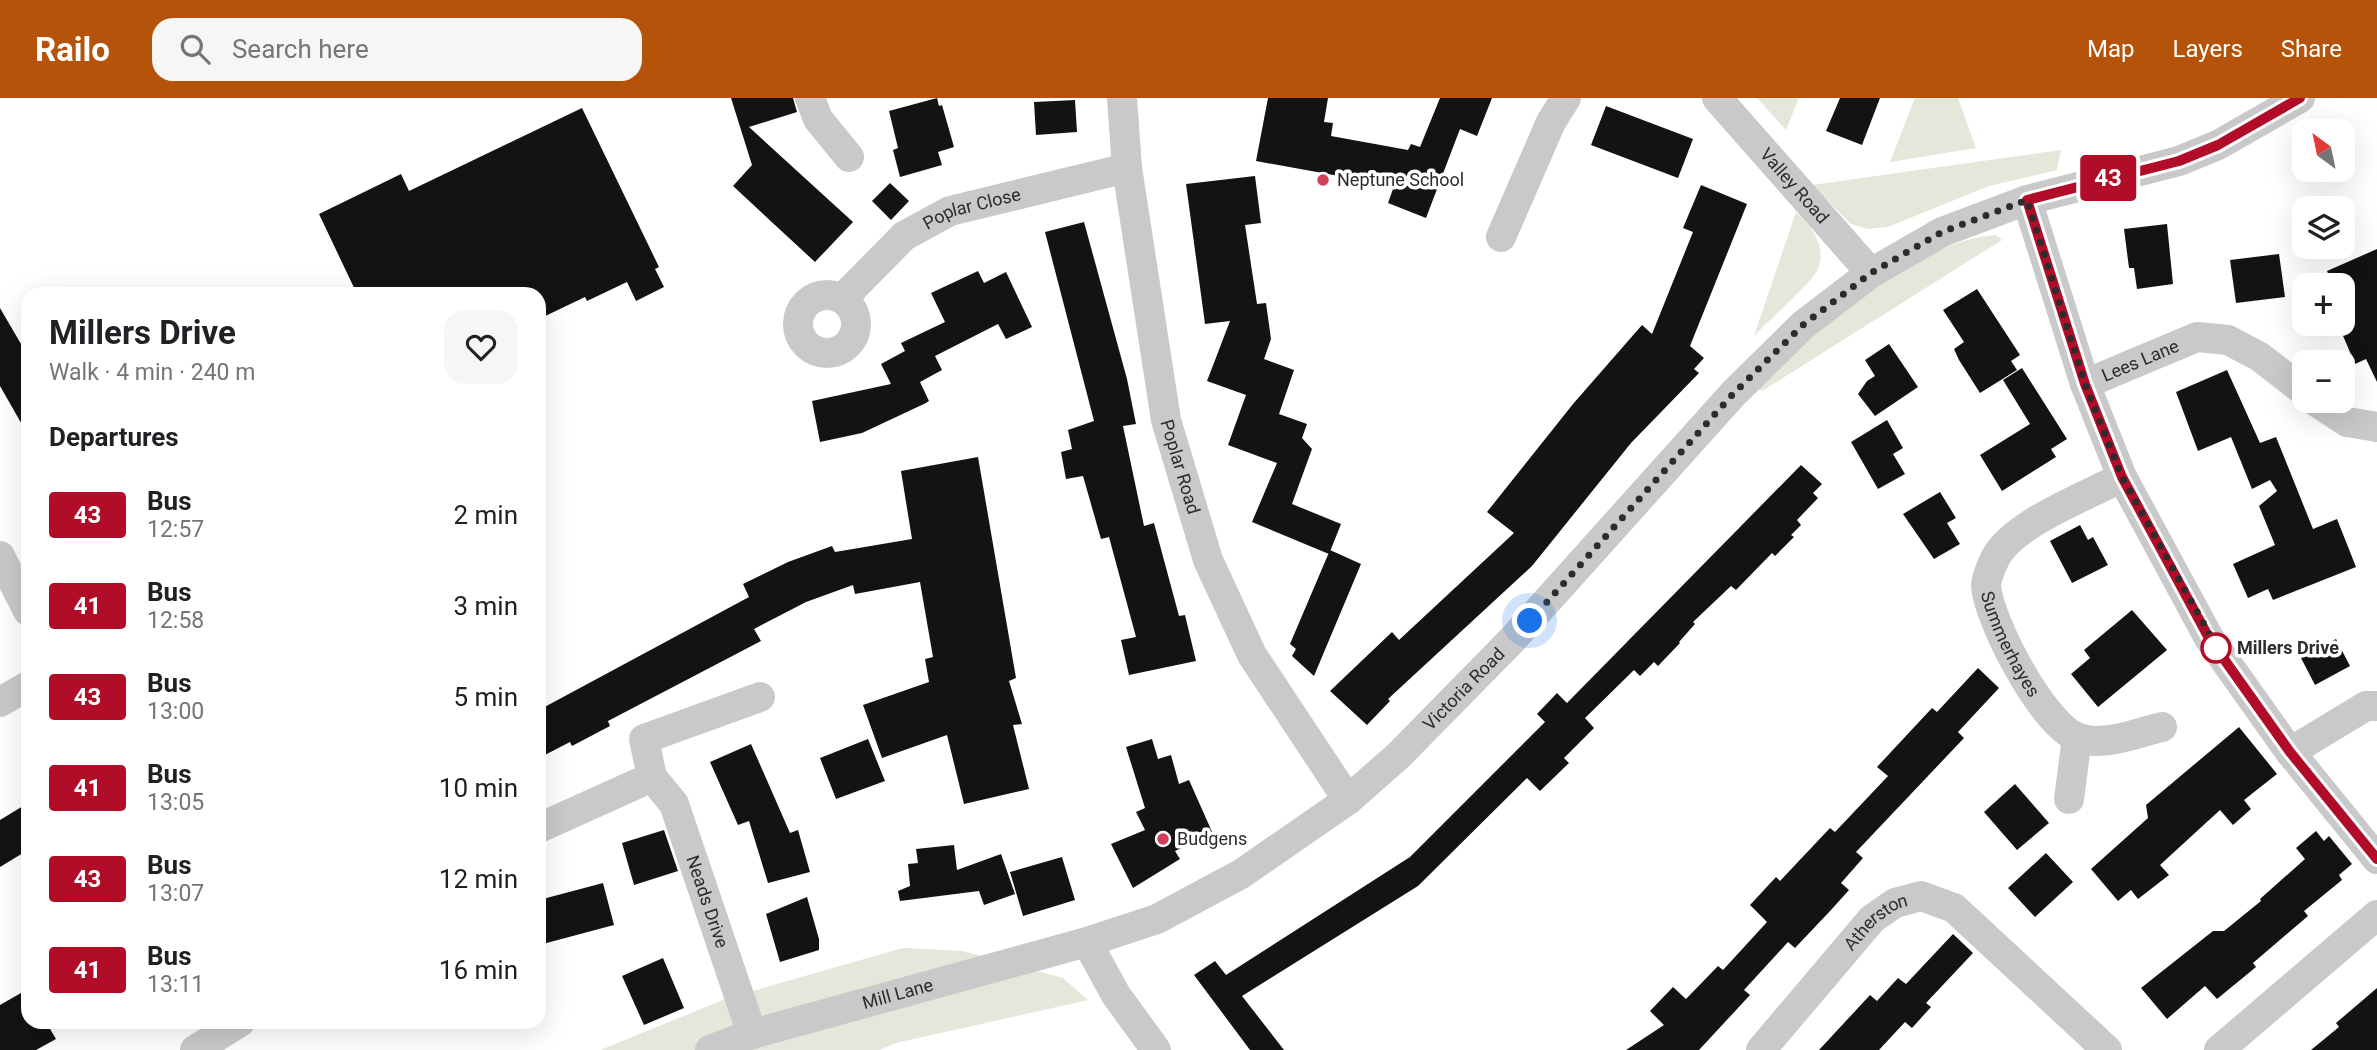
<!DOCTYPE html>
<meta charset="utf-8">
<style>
body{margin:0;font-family:Roboto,sans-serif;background:#f6f6f6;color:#202124;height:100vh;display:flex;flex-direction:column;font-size:26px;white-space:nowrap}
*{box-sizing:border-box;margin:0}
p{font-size:23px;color:#757577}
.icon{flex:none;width:38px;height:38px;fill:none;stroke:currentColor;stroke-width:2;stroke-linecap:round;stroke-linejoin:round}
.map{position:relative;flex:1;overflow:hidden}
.drawer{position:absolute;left:21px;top:189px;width:525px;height:742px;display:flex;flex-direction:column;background:#fff;border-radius:21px;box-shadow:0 7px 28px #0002}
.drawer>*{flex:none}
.badge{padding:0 14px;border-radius:5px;font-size:24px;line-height:46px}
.needle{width:46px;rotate:327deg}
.fabs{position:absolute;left:2292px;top:21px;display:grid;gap:14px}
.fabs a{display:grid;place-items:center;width:63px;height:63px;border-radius:14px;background:#fff;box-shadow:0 7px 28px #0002;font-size:35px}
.you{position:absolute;width:35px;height:35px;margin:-18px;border:5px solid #fff;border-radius:50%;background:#1a73e8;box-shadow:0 0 0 10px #1a73e833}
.map>.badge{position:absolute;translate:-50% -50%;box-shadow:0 0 0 4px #fff}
h2{padding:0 28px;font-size:26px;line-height:63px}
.round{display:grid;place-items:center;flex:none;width:74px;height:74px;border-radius:21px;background:#f6f6f6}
.head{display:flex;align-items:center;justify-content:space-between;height:119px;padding:0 28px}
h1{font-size:33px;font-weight:700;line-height:52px}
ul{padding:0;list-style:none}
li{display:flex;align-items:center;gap:21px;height:91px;padding:0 28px}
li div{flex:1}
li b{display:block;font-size:26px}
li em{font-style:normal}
li .badge{min-width:77px;font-weight:700;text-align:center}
header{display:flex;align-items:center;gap:42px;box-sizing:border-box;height:98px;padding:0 35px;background:#b45309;color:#fff}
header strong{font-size:33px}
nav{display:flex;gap:38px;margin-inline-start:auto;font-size:24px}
.search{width:490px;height:63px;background:#f6f6f6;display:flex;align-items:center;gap:18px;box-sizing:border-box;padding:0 24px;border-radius:21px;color:#757577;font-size:26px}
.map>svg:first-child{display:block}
</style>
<header>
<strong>Railo</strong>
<div class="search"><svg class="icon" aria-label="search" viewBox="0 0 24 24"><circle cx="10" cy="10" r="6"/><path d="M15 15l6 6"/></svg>Search here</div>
<nav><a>Map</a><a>Layers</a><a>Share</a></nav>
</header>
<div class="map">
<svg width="2377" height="952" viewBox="0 0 2377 952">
<rect width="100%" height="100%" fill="#fff"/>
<path fill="#e3e8db" d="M1757,0h42l-13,32z
M1915,0h43l18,50 -86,14z
M2061,52l-4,20 -68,16 -101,41 -20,2 -17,-5 -39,-39z
M1796,114c15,14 31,33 22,57 -6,14 -51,53 -64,67z
M1996,137l6,5 -240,151 -6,-3c58,-55 158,-148 240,-153z
M903,850l60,3 100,27 25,22 -192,43 -17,7h-279l128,-52z"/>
<path fill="#131313" d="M731,0h62l4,14 -48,15 104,95 -38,40 -82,-76 19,-21z
M937,0l2,8 3,-1 12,42 -16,5 4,13 -42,12 -7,-27 5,-2 -9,-37z
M1268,0h60l-4,24 9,1 -2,13 77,14 3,-6 9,3 20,-49h52l-15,38 -17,-7 -34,89 -38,-15 6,-17 -138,-25z
M1840,0h40l-18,47 -36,-14z
M1075,2l2,32 -41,3 -2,-33z
M1606,8l87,33 -15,39 -87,-33z
M582,10l77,159 -4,2 9,18 -28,14 -9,-19 -40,19 -2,-4 -46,22v-25h-182l-38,-80 82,-40 8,17z
M1255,78l6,47 -16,2 12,79 9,-1 5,36 -7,20 30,11 -15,44 28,10 -5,14 10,11 -20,55 49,20 -12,30 -77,-32 25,-59 -49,-18 18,-50 -39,-14 23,-60 -25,3 -19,-140z
M890,85l19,18 -18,19 -19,-19z
M1701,87l46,19 -57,142 14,12 -10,11 5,4 -68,70 -99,123 -144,133 2,2 -23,24 -37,-34 62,-59 7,8 115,-107 -27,-21 86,-108 69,-79 10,9 41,-102 -10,-4z
M1084,124l43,157 9,45 -13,2 21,100 10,-3 25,93 6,-1 11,46 -67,14 -8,-35 15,-3 -27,-100 -8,2 -18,-63 -17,3 -5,-27 11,-3 -4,-19 26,-9 -49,-189z
M2167,126l6,60 -36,5 -3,-21h-5l-5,-39z
M2377,151v133l-11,-23 -11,5 -17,-40h13l-8,-16v-23h-10l-6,-14z
M2279,156l6,43 -49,6 -6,-43z
M978,173l6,12 22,-11 26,55 -26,12 -8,-15 -63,32 7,14 -22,12 9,19 -3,2 -64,30 -42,9 -8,-41 79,-17 -10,-20 24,-13 -4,-8 44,-21 -14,-29z
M1977,191l43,66 -9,6 6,9 -37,23 -21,-33 -5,-11 10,-7 -21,-32z
M0,210l28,48v79l-28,-49z
M1889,246l29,43 -43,29 -17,-22 9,-13 8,-5 -10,-16z
M2022,270l45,71 -16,10 5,8 -54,34 -22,-36 50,-31 -27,-44z
M2227,272l33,73 16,-6 37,92 24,-10 19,48 -83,33 -5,-11 -20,9 -15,-34 42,-19 -16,-39 18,-15 -7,-11 -18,9 -21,-52 -33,14 -22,-59z
M1887,322l16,28 -10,6 12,20 -27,15 -27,-47z
M978,359l38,221 -7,3 13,43 -9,1 16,64 -65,15 -17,-69 -65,23 -19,-53 66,-23 -4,-23 8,-2 -13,-75 -65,12 -2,-9 -47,17 -52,27 7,12 -153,80 2,5 -38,20 -2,-4 -31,16v-48l210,-113 -6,-13 45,-22 44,-16 3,6 77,-13 -11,-68z
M1801,367l21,19 -9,9 5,5 -21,22 4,5 -10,10 3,2 -19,19 -3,-3 -36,37 -5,-4 -38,36 2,2 -16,18 1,1 -22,23 -4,-4 -14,14 -6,-6 -49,48 9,10 -30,30 5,5 -29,28 -13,-13 -109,108 -176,110 42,54h-34l-56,-75 21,-14 11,14 184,-118 135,-135 -8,-8 20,-21 10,10z
M1940,394l16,26 -9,5 13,21 -26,15 -31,-45z
M2080,427l8,15 5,-3 15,28 -36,18 -22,-42z
M1330,452l31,14 -47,112 -22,-20 4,-7 -6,-5z
M2132,512l35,40 -69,57 -27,-33 19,-16 -6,-8z
M2336,541l14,27 -35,19 -14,-27z
M1978,570l21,20 -41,44 6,6 -108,114 7,6 -22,25 8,7 -18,20 -36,38 -7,-6 -44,48 6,5 -51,55h-73l38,-25 -14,-14 23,-24 13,12 32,-33 5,4 44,-48 -17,-17 26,-28 4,4 50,-53 5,4 53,-56 -11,-9 55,-59 5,4z
M2239,629l38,47 -33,26 7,9 -18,16 -13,-15 -60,55 9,10 -31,24 -7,-9 -13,11 -27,-32 57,-51 -2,-13z
M868,641l17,42 -49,18 -16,-41z
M1152,641l6,20 13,-4 8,29 10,-4 24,54 -38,17 5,8 -47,29 -22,-44 34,-14 -9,-18 9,-4 -19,-61z
M751,646l39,89 8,-3 12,42 -42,11 -19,-62 -11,4 -28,-63z
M2015,686l34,39 -32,27 -33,-38z
M28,705v47l-28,17v-47z
M664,732l14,41 -44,14 -12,-42z
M2316,733l8,10 5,-5 23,28 -13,11 3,5 -38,31 4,5 -55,47 3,4 -39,32 -12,-13 -38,33 -26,-31 72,-57h11l37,-30 -1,-2 45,-40 -9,-11z
M954,747l3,25 44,-16 14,40 -31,11 -5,-14 -79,10 -2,-10 12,-5 -2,-22 10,-1 -2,-14z
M2046,755l27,29 -38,35 -27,-29z
M1062,759l13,43 -52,16 -13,-44z
M603,785l11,42 -75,20v-45z
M807,799l12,42v11l-39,12 -14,-48z
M1953,836l20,19 -47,50 5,4 -19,21 -7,-6 -26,28h-60l51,-55 7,6 21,-23 8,6z
M663,860l21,50 -40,17 -22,-49z
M2377,890v62h-66l28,-23 -3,-4z
M28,891v33h18l10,17 -20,11h-36v-45z"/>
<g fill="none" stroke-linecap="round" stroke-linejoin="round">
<g stroke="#c9c9c9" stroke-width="30">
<path d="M810,0l8,21 31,38"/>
<path id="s1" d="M1122,0l5,70 39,252 42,140 44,95 96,145"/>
<path id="s2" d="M1717,0l154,175"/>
<path d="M2027,102l58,184 37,93 87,161 81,114 87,107"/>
<path d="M1501,139l50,-115 15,-24"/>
<circle cx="827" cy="226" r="29"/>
<path id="s3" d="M843,200l61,-62 46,-25 177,-43"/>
<path id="s4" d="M2085,286l112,-47 31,3 32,17 45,35"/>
<path d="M2315,303l32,21 30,5"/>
<path id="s5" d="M2122,379c-35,19 -100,43 -123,75 -5,7 -13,26 -13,34 3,36 58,141 93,152 27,9 57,-5 83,-11"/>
<path d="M0,458l28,55"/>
<path d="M0,604l28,-16"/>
<path d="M2290,654l76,-46h11"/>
<path d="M652,679l-8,-38 116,-42"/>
<path d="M2069,701l8,-61"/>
<path id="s6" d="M539,730l113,-51 22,27 78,230"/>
<path d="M1087,844l29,53 40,55"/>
<path d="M195,952l45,-28"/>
<path id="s7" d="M710,952l42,-16 335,-92 70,-23 84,-45 107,-74 50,-44 114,-116 221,-246 70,-69 68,-52 71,-41 85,-32 152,-39 39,-16 82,-47"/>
<path id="s8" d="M1761,952l111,-131 23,-16 26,-7 33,12 153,142"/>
<path d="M2219,952l158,-135"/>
</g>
</g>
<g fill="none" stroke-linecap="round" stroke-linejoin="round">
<defs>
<path id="line" d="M2300,0l-82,47 -39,16 -152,39 58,184 37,93 87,161 81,114 87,107"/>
</defs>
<use href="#line" stroke="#fff" stroke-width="16"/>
<use href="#line" stroke="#b10d28" stroke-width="10"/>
<path stroke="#2c2c2c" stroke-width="7" stroke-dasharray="0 12.6" d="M1530,523l203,-227 70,-69 68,-52 71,-41 85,-32 58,184 37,93 99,178 -5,-7"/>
</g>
<g fill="#d1405a" stroke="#fff" stroke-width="2.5">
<circle cx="1323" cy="82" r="7"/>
<circle cx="1163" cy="741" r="7"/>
</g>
<circle fill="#fff" stroke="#b10d28" stroke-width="3.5" cx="2216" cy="550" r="14"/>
<g text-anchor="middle" stroke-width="7" stroke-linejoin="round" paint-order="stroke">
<g font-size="18" fill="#2c2c2c" stroke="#fff" text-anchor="start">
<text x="1337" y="88">Neptune School</text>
<text x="1177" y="747">Budgens</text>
</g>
<g font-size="18" fill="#2c2c2c" stroke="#fff">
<text dy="6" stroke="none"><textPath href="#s2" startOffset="117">Valley Road</textPath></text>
<text dy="6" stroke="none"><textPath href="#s3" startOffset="161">Poplar Close</textPath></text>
<text dy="6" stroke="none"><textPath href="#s4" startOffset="60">Lees Lane</textPath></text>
<text dy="6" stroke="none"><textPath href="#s1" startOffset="374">Poplar Road</textPath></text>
<text dy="6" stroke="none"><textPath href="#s5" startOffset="245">Summerhayes</textPath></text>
<text dy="6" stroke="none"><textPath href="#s7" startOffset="852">Victoria Road</textPath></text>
<text dy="6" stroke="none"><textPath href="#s6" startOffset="262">Neads Drive</textPath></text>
<text dy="6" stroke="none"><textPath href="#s8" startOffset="173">Atherston</textPath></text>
<text dy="6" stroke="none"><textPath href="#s7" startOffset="196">Mill Lane</textPath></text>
</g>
<g font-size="18" font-weight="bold" fill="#2c2c2c" stroke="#fff" text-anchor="start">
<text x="2237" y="556">Millers Drive</text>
</g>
</g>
</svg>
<div class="fabs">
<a><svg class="needle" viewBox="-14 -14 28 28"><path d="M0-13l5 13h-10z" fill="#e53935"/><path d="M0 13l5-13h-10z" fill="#757577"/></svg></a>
<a><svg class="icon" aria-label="layers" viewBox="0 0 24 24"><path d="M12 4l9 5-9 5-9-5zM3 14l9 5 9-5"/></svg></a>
<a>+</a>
<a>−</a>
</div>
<div class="you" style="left:1530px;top:523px"></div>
<b class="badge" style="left:2108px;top:80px;background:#b10d28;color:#fff">43</b>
<section class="drawer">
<div class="head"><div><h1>Millers Drive</h1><p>Walk · 4 min · 240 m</p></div><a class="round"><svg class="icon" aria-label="heart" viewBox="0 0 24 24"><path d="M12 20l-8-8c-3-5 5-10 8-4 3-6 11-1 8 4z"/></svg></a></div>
<h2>Departures</h2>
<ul>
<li><span class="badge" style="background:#b10d28;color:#fff">43</span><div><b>Bus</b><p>12:57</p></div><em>2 min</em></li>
<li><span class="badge" style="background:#b10d28;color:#fff">41</span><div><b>Bus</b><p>12:58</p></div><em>3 min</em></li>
<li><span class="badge" style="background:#b10d28;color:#fff">43</span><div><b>Bus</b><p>13:00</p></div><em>5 min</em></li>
<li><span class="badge" style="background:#b10d28;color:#fff">41</span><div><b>Bus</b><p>13:05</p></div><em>10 min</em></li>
<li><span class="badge" style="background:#b10d28;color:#fff">43</span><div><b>Bus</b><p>13:07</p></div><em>12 min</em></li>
<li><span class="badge" style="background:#b10d28;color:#fff">41</span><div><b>Bus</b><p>13:11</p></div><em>16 min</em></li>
</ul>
</section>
</div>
